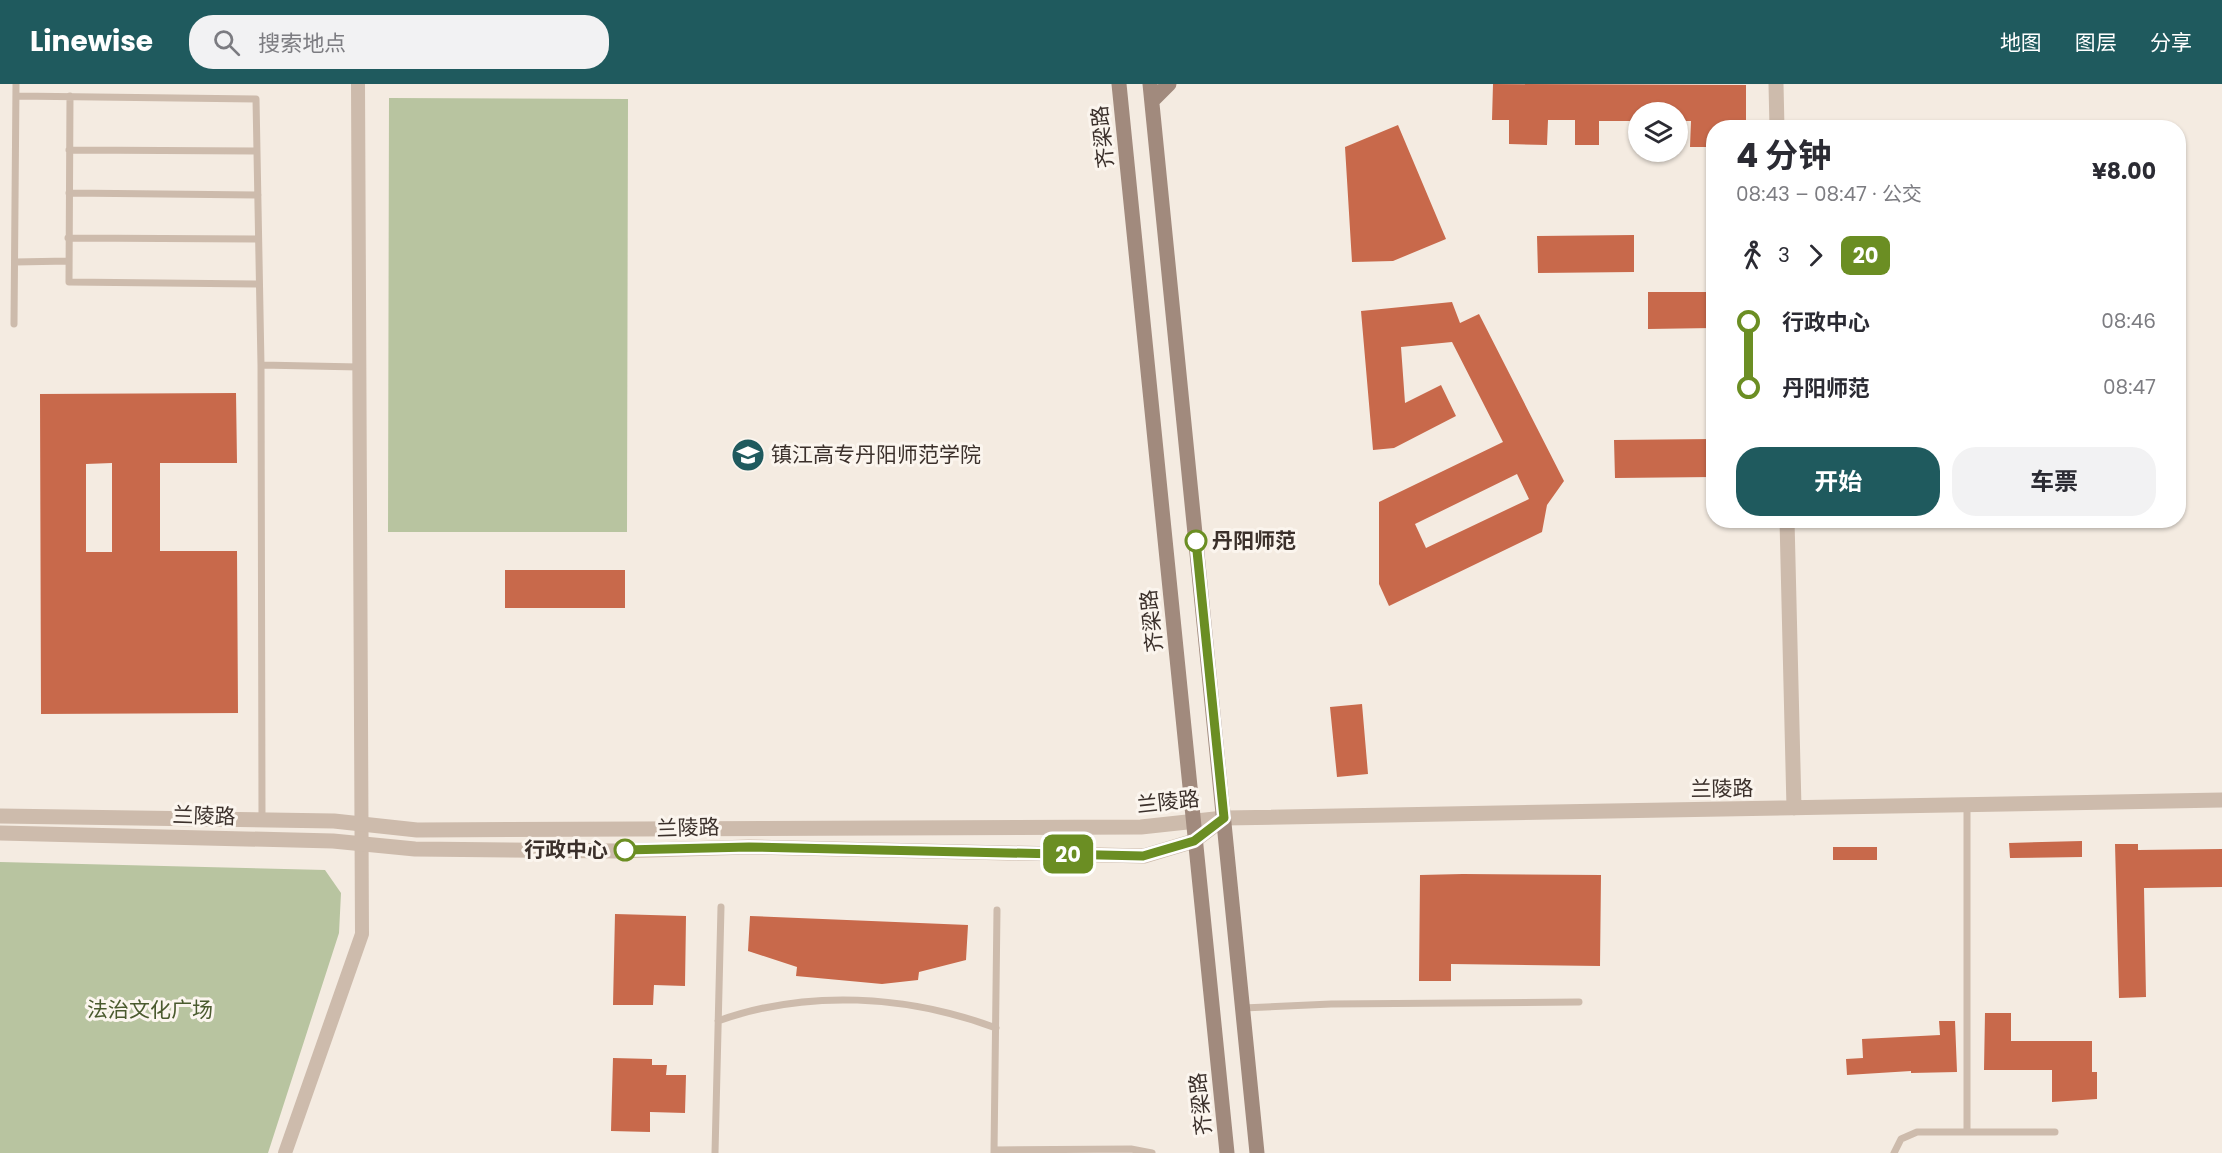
<!DOCTYPE html>
<html lang="zh">
<meta charset="utf-8">
<style>
body{margin:0;font-family:Poppins,"Noto Sans SC",sans-serif;background:#f2f2f3;color:#2b2b33;height:100vh;display:flex;flex-direction:column;font-size:22px;white-space:nowrap}
*{box-sizing:border-box;margin:0}
p{font-size:20px;color:#7c7c81}
.icon{flex:none;width:33px;height:33px;fill:none;stroke:currentColor;stroke-width:2;stroke-linecap:round;stroke-linejoin:round}
.map{position:relative;flex:1;overflow:hidden}
.panel{position:absolute;left:1706px;top:36px;width:480px;height:408px;display:flex;flex-direction:column;background:#fff;border-radius:24px;box-shadow:0 2px 4px #0004}
.panel>*{flex:none}
.badge{padding:0 12px;border-radius:9px;font-size:21px;line-height:39px}
.controls{position:absolute;left:1628px;top:18px;display:grid;gap:12px}
.controls a{display:grid;place-items:center;width:60px;height:60px;border-radius:50%;background:#fff;box-shadow:0 2px 4px #0004;font-size:30px}
.map>.badge{position:absolute;translate:-50% -50%;box-shadow:0 0 0 3px #fff}
.legs{display:flex;align-items:center;gap:9px;height:66px;padding:0 30px;font-size:20px}
.legs p{margin-inline-start:auto}
.head{display:flex;align-items:center;justify-content:space-between;height:102px;padding:0 30px}
h1{font-size:33px;font-weight:700;line-height:45px}
.button{display:flex;gap:12px;margin-top:auto;padding:12px 30px}
.button a{flex:1;height:69px;border-radius:24px;background:#1f5a5e;color:#fff;font-size:24px;font-weight:700;line-height:69px;text-align:center}
.button a+a{background:#f2f2f3;color:#2b2b33}
ul{padding:0 30px;list-style:none}
li{display:flex;align-items:center;gap:21px;height:66px;font-size:22px}
li i{display:grid;place-items:center;width:9px;height:100%;margin:0 8px;background:currentColor}
li i::after{content:'';width:15px;height:15px;margin:-8px;border:4px solid;border-radius:50%;background:#fff}
li p{margin-inline-start:auto}
li:first-child i{background:linear-gradient(#0000 50%,currentColor 0)}
li:last-child i{background:linear-gradient(currentColor 50%,#0000 0)}
header{display:flex;align-items:center;gap:36px;box-sizing:border-box;height:84px;padding:0 30px;background:#1f5a5e;color:#fff}
header strong{font-size:28px}
nav{display:flex;gap:33px;margin-inline-start:auto;font-size:21px}
.search{width:420px;height:54px;background:#f2f2f3;display:flex;align-items:center;gap:15px;box-sizing:border-box;padding:0 21px;border-radius:24px;color:#7c7c81;font-size:22px}
.map>svg:first-child{display:block}
</style>
<header>
<strong>Linewise</strong>
<div class="search"><svg class="icon" aria-label="search" viewBox="0 0 24 24"><circle cx="10" cy="10" r="6"/><path d="M15 15l6 6"/></svg>搜索地点</div>
<nav><a>地图</a><a>图层</a><a>分享</a></nav>
</header>
<div class="map">
<svg width="2222" height="1069" viewBox="0 0 2222 1069">
<rect width="100%" height="100%" fill="#f4ebe1"/>
<path fill="#b8c4a0" d="M389,14l239,1 -1,433h-239z
M0,778l325,8 16,23 -2,40 -71,220h-268z"/>
<path fill="#c8694b" fill-rule="evenodd" d="M1493,0l253,1v37h-16v6h-17v19h-23l1,-26h-14v-9h-39v9h-39v24h-24v-25h-27l-1,25 -38,-1v-24h-17z
M1398,41l48,114 -53,22 -41,1 -7,-115z
M1634,151v37l-96,1 -1,-37z
M1648,208h65v36l-65,1z
M1452,218l8,21 19,-9 85,167 -17,24 -5,27 -153,74 -10,-22v-82l124,-60 -51,-100 -51,5 4,56 36,-18 15,31 -62,32 -21,2 -12,-139zM1517,390l12,25 -103,49 -11,-24z
M236,309l1,70h-77v88h77l1,162 -197,1 -1,-320zM112,379v89h-26v-88z
M1713,355v38l-98,1 -1,-38z
M505,486h120v38h-120z
M1362,620l6,70 -31,3 -7,-70z
M2082,757v16l-72,1 -1,-15z
M2115,760h23v6l84,-1v38l-78,1 2,109 -27,1z
M1833,763h44v13h-44z
M1463,790l138,1 -1,91 -149,-2v17h-32l1,-106z
M615,830l71,2 -1,70 -31,-1 -1,20h-40z
M750,832l218,9 -2,35 -47,12 -1,8 -36,4 -86,-8 1,-9 -49,-16z
M1985,929h26v28h81v31h5v27l-45,3v-32h-68z
M1939,937h16l2,51 -46,1v-2l-64,4 -1,-16 17,-1 -1,-19 78,-4z
M613,974l39,1v6h15l-1,10h20l-1,38 -35,-1v20l-39,-1z"/>
<g fill="none" stroke-linecap="round" stroke-linejoin="round">
<path stroke="#cdbbac" stroke-width="7" d="M16,12l240,3 5,266 98,2
M70,12l-1,186 190,2
M69,66l188,1
M69,109l189,2
M68,154l190,1
M15,178l54,-1
M14,240l2,-240
M261,281l1,455
M1243,924l88,-4 248,-2
M718,937c89,-32 190,-26 278,7
M1967,1047v-325
M994,1066l137,-1 21,4
M715,1069l6,-246
M994,1069l3,-243
M1894,1069l7,-14 16,-7h138"/>
<path stroke="#cdbbac" stroke-width="14" d="M285,1069l77,-219 -4,-850"/>
<path stroke="#cdbbac" stroke-width="15" d="M1776,0l1,44
M1787,436l7,288
M0,732l334,5 83,9 724,-3 83,-9 998,-18
M0,749l333,8 82,8 202,2 132,-4 395,9 50,-15 29,-22"/>
<path stroke="#a18a7d" stroke-width="15" d="M1119,0l108,1069
M1150,0l107,1069
M1152,17l17,-17"/>
</g>
<g fill="none" stroke-linecap="round" stroke-linejoin="round">
<defs>
<path id="line-1" d="M625,766l124,-3 394,9 51,-15 30,-23 -28,-277"/>
</defs>
<use href="#line-1" stroke="#fff" stroke-width="14"/>
<use href="#line-1" stroke="#6b8e23" stroke-width="9"/>
</g>
<defs>
<symbol id="school-disc" viewBox="-11 -11 22 22"><circle r="9.5" fill="#1f5a5e" stroke="#fbf5ee"/><path d="M0-5L7-2L0 1L-7-2ZM-4 1L0 2.5L4 1V4Q0 6-4 4Z" fill="#fff"/></symbol>
</defs>
<g fill-rule="evenodd">
<use href="#school-disc" x="729" y="352" width="38" height="38"/>
</g>
<g fill="#fff" stroke="#6b8e23" stroke-width="3">
<circle cx="1196" cy="457" r="10"/>
<circle cx="625" cy="766" r="10"/>
</g>
<g text-anchor="middle" stroke-width="6" stroke-linejoin="round" paint-order="stroke">
<g font-size="21" fill="#3b302b" stroke="#fbf5ee">
<text transform="translate(1103 53) rotate(-96)" y="7">齐梁路</text>
<text transform="translate(1152 537) rotate(-96)" y="7">齐梁路</text>
<text transform="translate(1722 705) rotate(-1)" y="7">兰陵路</text>
<text transform="translate(1168 718) rotate(-6)" y="7">兰陵路</text>
<text transform="translate(204 732) rotate(2)" y="7">兰陵路</text>
<text transform="translate(688 744) rotate(-2)" y="7">兰陵路</text>
<text transform="translate(1201 1020) rotate(-96)" y="7">齐梁路</text>
</g>
<g font-size="21" fill="#3b302b" stroke="#fbf5ee" text-anchor="start">
<text x="771" y="378">镇江高专丹阳师范学院</text>
</g>
<g font-size="21" font-weight="bold" fill="#3b302b" stroke="#fbf5ee" text-anchor="start">
<text x="1212" y="464">丹阳师范</text>
<text x="608" y="773" text-anchor="end">行政中心</text>
</g>
<g font-size="21" fill="#4a5a2e" stroke="#fbf5ee">
<text x="150" y="933">法治文化广场</text>
</g>
</g>
</svg>
<div class="controls">
<a><svg class="icon" aria-label="layers" viewBox="0 0 24 24"><path d="M12 4l9 5-9 5-9-5zM3 14l9 5 9-5"/></svg></a>
</div>
<b class="badge" style="left:1068px;top:770px;background:#6b8e23;color:#fff">20</b>
<section class="panel">
<div class="head"><div><h1>4 分钟</h1><p>08:43 – 08:47 · 公交</p></div><b>¥8.00</b></div>
<div class="legs"><svg class="icon" aria-label="walk" viewBox="0 0 24 24"><circle cx="13" cy="4" r="2"/><path d="M13 8l-2 6 4 7M11 14l-3 7M7 12l3-4h3l4 4"/></svg>3<svg class="icon" aria-label="forward" viewBox="0 0 24 24"><path d="M9 5l7 7-7 7"/></svg><b class="badge" style="background:#6b8e23;color:#fff">20</b></div>
<ul>
<li><i style="color:#6b8e23"></i><b>行政中心</b><p>08:46</p></li>
<li><i style="color:#6b8e23"></i><b>丹阳师范</b><p>08:47</p></li>
</ul>
<div class="button"><a>开始</a><a>车票</a></div>
</section>
</div>
